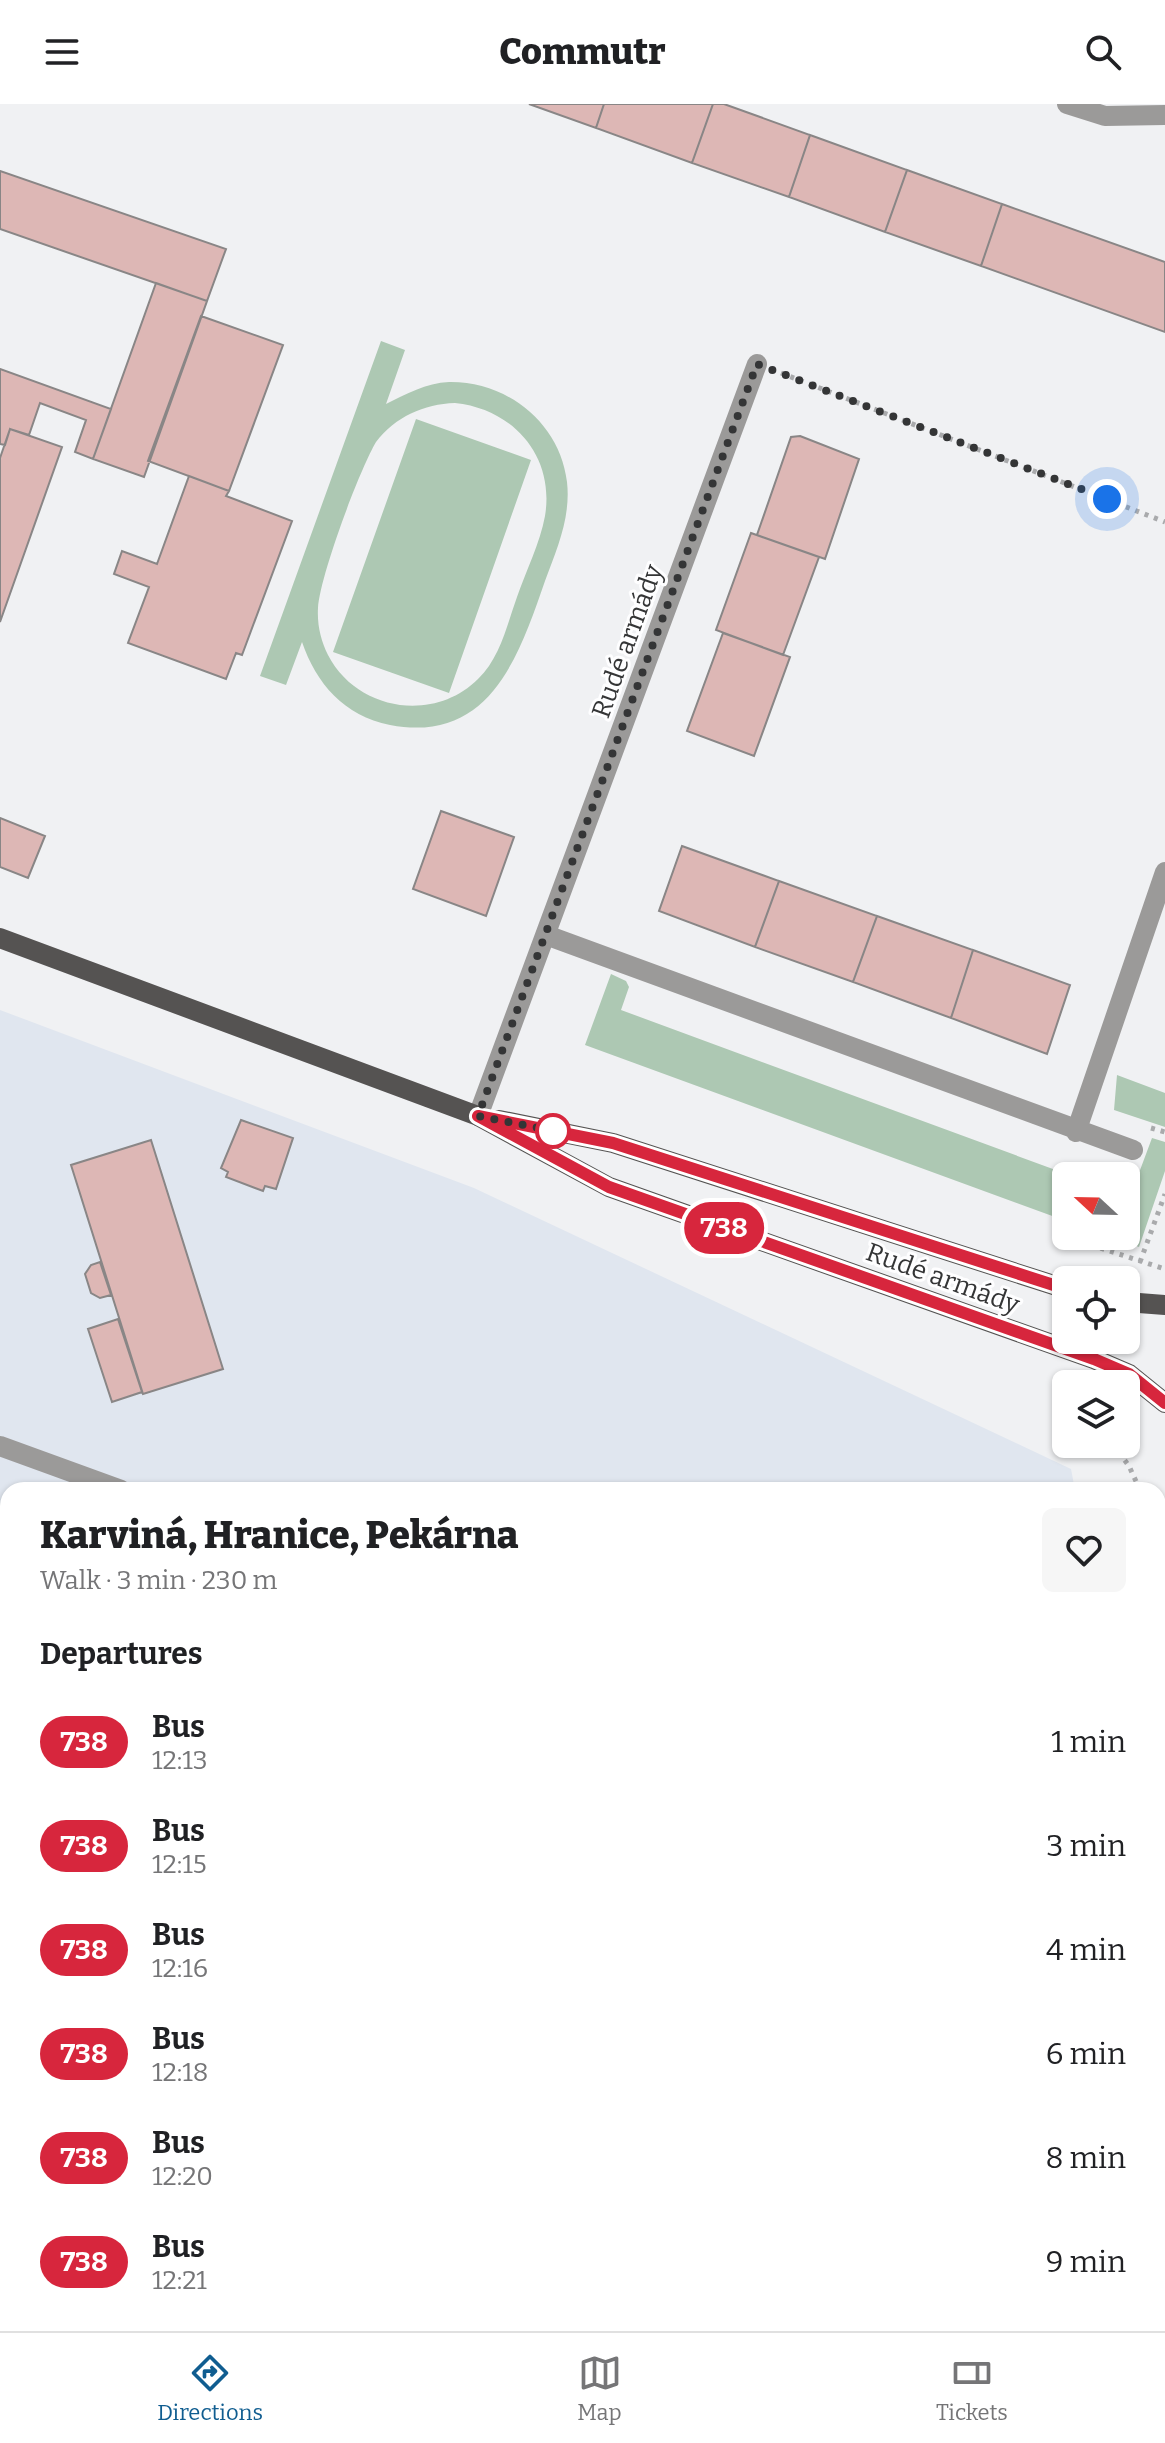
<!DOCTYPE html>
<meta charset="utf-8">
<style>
body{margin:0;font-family:Bitter,serif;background:#f6f6f6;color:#202124;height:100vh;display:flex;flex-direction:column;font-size:30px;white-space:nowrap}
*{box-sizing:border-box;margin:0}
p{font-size:26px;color:#757577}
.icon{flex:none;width:44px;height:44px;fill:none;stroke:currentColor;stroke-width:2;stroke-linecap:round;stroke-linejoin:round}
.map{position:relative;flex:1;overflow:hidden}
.sheet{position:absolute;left:0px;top:1378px;width:1166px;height:850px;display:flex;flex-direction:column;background:#fff;border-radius:24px 24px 0 0;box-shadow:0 2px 6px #0004}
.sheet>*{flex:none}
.badge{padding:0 16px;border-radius:26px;font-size:28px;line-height:52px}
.needle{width:52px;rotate:292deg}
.buttons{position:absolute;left:1052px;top:1058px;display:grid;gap:16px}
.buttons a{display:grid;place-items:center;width:88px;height:88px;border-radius:12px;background:#fff;box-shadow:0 2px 6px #0004;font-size:40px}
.you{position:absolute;width:40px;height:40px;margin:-20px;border:6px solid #fff;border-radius:50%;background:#1a73e8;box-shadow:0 0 0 12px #1a73e833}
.map>.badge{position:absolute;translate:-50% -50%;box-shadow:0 0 0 4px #fff}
h2{padding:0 40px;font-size:30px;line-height:72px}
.round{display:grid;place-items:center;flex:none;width:84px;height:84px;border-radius:12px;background:#f6f6f6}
.head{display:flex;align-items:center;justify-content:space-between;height:136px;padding:0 40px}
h1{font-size:38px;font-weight:800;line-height:60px}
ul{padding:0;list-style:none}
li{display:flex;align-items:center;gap:24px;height:104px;padding:0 40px}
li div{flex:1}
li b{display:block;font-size:30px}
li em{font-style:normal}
li .badge{min-width:88px;font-weight:700;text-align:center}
header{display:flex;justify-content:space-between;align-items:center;height:104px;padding:0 40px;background:#fff;font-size:36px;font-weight:800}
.menu{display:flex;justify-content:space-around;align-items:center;height:112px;border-top:2px solid #e0e0e0;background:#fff;font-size:22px;color:#757577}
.menu a{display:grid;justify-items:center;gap:4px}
.menu .active{color:#105d90}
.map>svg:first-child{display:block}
</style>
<header><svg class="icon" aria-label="menu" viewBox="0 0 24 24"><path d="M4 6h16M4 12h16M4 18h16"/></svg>Commutr<svg class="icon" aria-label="search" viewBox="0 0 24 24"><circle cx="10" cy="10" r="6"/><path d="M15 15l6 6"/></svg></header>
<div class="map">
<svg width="1165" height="2227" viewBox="0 0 1165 2227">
<rect width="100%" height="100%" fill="#f0f1f3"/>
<path fill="#e0e6ef" d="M0,906l474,178 597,281 4,21h-1067v834h959l-1,7h-966z"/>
<path fill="#adc8b3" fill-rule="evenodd" d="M381,237l24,9 -19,54c20,-10 40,-21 63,-22 58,-1 111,41 118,100 4,35 -10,67 -22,99 -26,75 -55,163 -155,144 -46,-9 -74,-42 -88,-83l-16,43 -26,-9zM455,299c58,6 100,53 90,113 -5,27 -19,55 -28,81 -10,28 -17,61 -39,82 -44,44 -121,32 -150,-24 -7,-14 -11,-30 -10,-47 2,-32 41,-137 58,-166 19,-25 48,-38 79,-39z
M416,315l115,41 -82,233 -116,-41z
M611,870l15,7 3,6 -8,23 451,166h-6v45l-481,-176z
M1117,971l48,18v34l-51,-17z
M1152,1034l13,4v29l-26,76 -30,-11h17v-40l4,1z"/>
<path fill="#ddb7b5" stroke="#898686" stroke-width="2" d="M529,0h75l-8,24z
M604,0h109l-21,59 -96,-35z
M713,0h11l86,31 -21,62 -97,-34z
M810,31l97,35 -22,62 -96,-35z
M907,66l95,34 -21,62 -96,-34z
M0,67l226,78 -19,52 -207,-72z
M1002,100l163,58v70l-184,-66z
M156,179l51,18 -63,176 -51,-18z
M201,212l82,29 -54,146 -81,-30z
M0,265l111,40 -18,50 -18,-7 11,-32 -46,-17 -11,32 -19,-6 -5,16 -5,-1z
M10,325l52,18 -62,175v-164z
M800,332l59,23 -34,100 -68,-24 34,-98z
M189,372l40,15 -3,5 66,25 -50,134 -6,-2 -10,26 -98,-36 21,-56 -35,-13 8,-23 35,13z
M751,429l68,24 -36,98 -67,-25z
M723,529l67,24 -36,99 -67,-25z
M441,707l73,26 -28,79 -73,-27z
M0,714l45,18 -17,42 -28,-11z
M682,742l97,35 -24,66 -96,-36z
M779,777l98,35 -24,66 -98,-35z
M877,812l96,34 -22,68 -98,-36z
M973,846l97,35 -23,69 -96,-36z
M241,1016l52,18 -17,51 -11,-3 -2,5 -37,-14 2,-5 -7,-4z
M151,1036l72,229 -80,25 -72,-229z
M100,1158l11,33 -11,3 -9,-5 -6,-19 6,-9z
M118,1215l24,73 -30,10 -24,-73z
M0,1403l8,3v91l-8,-3z
M0,1541l8,2 -8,32z
M8,1687v149l-8,-3v-123z
M0,1951l8,3v45l-8,23z
M486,2220h169l-3,7h-146z"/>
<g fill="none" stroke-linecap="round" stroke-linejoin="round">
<path stroke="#a9aaac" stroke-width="5" stroke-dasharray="4 6" stroke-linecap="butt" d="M781,269l384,149
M1151,1024l14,4
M1091,1141l74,24
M1140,1158l25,-68
M1113,1340l16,22 11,24
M1158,1442l7,22 -7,13
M1158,1724l7,-20
M1033,2227v-7"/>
<path stroke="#9b9a99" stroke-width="20" d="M1067,0l38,12 60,-1
M546,831l587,215
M478,1012l279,-752
M1076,1028l89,-260
M0,1342l121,44
M1158,1550l7,-23
M1158,1666l7,-23
M1073,2227l1,-7"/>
<path stroke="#555352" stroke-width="20" d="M0,834l478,178 131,71 485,172 35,15 36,29
M499,1016l114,23 453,146
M1126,1198l39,3"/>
</g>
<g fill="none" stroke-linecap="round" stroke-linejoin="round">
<defs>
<path id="line" d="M1066,1185l-453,-146 -135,-27 131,71 485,172 35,15 36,29"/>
</defs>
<use href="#line" stroke="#fff" stroke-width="18"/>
<use href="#line" stroke="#d7263d" stroke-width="12"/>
<path stroke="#343536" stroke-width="8" stroke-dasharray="0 14.4" d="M553,1027l6,1 -81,-16 279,-752 350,135"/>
</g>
<circle fill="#fff" stroke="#d7263d" stroke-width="4" cx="553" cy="1027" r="16"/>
<g text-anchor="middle" stroke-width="6" stroke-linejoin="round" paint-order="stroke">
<g font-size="26" fill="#343536" stroke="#fefeff">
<text transform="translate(627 537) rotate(-70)" y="9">Rudé armády</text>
<text transform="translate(943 1174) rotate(20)" y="9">Rudé armády</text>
</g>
</g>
</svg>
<div class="buttons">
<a><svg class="needle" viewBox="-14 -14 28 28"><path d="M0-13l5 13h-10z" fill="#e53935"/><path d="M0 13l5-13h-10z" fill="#757577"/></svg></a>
<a><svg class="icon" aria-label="locate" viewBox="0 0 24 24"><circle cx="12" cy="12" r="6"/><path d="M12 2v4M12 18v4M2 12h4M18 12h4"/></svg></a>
<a><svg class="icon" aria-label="layers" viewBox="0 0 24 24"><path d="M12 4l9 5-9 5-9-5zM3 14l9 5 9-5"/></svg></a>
</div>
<div class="you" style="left:1107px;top:395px"></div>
<b class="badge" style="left:724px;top:1124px;background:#d7263d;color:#fff">738</b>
<section class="sheet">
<div class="head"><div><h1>Karviná, Hranice, Pekárna</h1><p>Walk · 3 min · 230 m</p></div><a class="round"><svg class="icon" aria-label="heart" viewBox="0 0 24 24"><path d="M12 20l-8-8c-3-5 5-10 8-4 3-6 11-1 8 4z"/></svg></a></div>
<h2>Departures</h2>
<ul>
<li><span class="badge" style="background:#d7263d;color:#fff">738</span><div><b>Bus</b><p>12:13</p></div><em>1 min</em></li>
<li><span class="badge" style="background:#d7263d;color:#fff">738</span><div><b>Bus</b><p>12:15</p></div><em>3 min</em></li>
<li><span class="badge" style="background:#d7263d;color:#fff">738</span><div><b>Bus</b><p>12:16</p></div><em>4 min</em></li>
<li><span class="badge" style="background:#d7263d;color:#fff">738</span><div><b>Bus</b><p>12:18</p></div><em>6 min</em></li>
<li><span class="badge" style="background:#d7263d;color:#fff">738</span><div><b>Bus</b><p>12:20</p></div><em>8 min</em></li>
<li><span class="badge" style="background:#d7263d;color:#fff">738</span><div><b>Bus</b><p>12:21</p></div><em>9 min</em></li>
</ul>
</section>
</div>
<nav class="menu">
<a class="active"><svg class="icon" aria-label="directions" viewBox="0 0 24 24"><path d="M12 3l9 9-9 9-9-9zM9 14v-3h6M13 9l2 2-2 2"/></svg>Directions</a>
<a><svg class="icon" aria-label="map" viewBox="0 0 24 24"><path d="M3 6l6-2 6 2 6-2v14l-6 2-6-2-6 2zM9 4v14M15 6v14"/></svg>Map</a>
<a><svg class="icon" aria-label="tickets" viewBox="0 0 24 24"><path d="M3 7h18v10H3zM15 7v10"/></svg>Tickets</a>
</nav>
